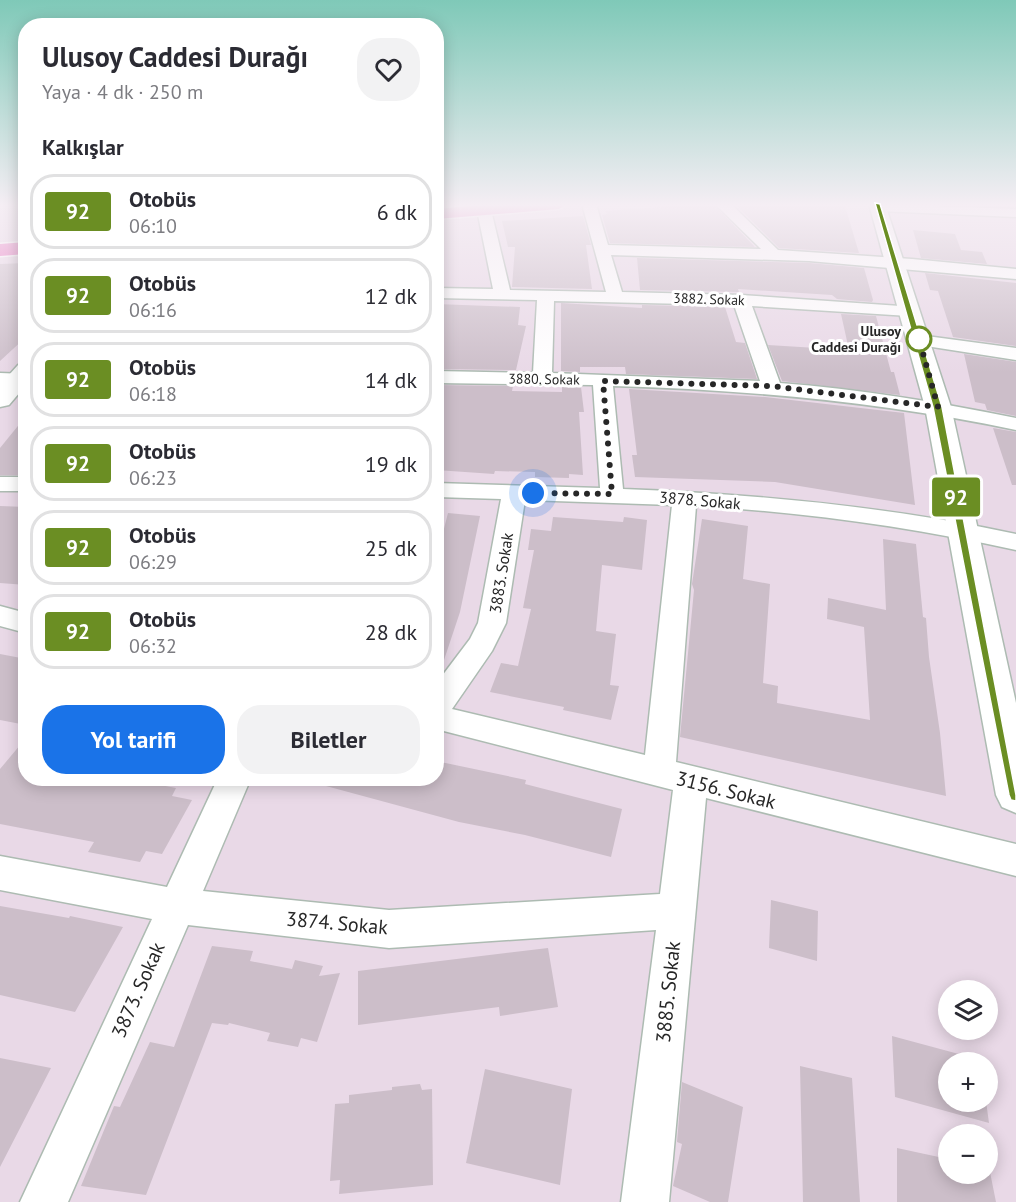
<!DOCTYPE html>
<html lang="tr">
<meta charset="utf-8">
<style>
body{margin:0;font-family:"PT Sans",sans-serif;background:#f2f2f3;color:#2b2b33;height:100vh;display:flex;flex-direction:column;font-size:22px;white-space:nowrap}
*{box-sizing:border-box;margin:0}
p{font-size:20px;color:#7c7c81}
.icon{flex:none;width:33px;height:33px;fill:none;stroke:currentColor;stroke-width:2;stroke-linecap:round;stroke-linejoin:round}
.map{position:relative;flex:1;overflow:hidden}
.panel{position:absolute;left:18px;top:18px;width:426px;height:768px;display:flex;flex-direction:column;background:#fff;border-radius:24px;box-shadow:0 3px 15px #0003}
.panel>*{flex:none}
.badge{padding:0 12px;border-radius:4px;font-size:21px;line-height:39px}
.fabs{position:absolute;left:938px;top:980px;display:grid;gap:12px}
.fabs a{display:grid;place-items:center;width:60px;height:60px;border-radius:50%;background:#fff;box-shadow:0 3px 15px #0003;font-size:30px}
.you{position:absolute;width:30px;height:30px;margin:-15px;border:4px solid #fff;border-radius:50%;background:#1a73e8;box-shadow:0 0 0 9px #1a73e833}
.map>.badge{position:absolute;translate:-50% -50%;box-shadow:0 0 0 3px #fff}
h2{padding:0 24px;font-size:22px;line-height:54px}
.round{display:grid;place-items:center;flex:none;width:63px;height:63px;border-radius:24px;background:#f2f2f3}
.head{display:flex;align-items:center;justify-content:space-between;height:102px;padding:0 24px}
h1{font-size:28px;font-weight:700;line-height:45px}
.action{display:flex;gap:12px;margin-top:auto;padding:12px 24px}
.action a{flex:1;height:69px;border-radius:24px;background:#1a73e8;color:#fff;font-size:24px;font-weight:700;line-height:69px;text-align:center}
.action a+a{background:#f2f2f3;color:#2b2b33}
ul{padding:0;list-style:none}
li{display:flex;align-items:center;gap:18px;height:75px;margin:0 12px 9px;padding:0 12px;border:3px solid #e1e1e2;border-radius:24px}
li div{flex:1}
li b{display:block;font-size:22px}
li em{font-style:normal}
li .badge{min-width:66px;font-weight:700;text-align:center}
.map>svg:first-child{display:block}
</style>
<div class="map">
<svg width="1016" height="1202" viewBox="0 0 1016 1202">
<rect width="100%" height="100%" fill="#e9d9e7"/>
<path fill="#ccbec9" d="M704,204h9l42,43 -145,-4 -8,-28 5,-1 -2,-3z
M735,204l110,2 14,47 -80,-5z
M583,216l8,29h-5l6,44 -80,-2 3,-40h-7l-6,-26z
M913,230l42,4 6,16 21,2 5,12 -66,-6z
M637,258l172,5 55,5 9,32 -1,2 -35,-3 -5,-4 -94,-6 1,3 -99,-2z
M26,263v74l-26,24v-97z
M925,273l91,10v63l-63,-9 -15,-46 -8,-1z
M561,303l81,5v-3l83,2 11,35 9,1 12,36 -131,-5 -1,-7h-45v5l-19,-1z
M436,304l84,3 -2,18 8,1 -10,44 -80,-1z
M841,314l35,2 15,56h3l6,23 -118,-14 -14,-36 81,5z
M964,354l52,8v54l-29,-6 -2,-6 -10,-2z
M436,385l77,1 -1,5 50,1v-5h19l3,25h-5l4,63 -14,-1v4l-34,-1v-5l-40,-1 -1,3 -58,-4z
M629,389l136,8 139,16 11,92 -140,-23 -140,-5 -3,-22h5z
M26,416v49l-8,10h-18v-27z
M993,428l23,4v53h-4z
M0,506l26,1v78l-26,-2z
M448,513l32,3 -20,96 -20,60 -4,-1v-111z
M553,517l70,5 1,-5 23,3 -5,50 -40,-5 -6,66 20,3 -6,51 9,1 -8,34 -48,-10 1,-3 -74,-15 11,-29 17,3 13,-57 -8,-1 11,-58h-6l3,-21 20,2z
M702,519l46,7 -5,53 27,5 -7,99 15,3 -1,17 93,17 -6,-93 -37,-8 1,-21 58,12 -3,-71 33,5 7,73 3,1 3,39 11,76 6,63 -266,-59 14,-147 -2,-6z
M0,654l26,5v66l-26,-5z
M26,738v40h98l52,10 -4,8 20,4 -30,54 -16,-3 -6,11 -52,-10 6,-10 -94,-18v-55z
M436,761l90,19 -1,4 97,25 -11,48 -86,-22 -66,-13 -133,-36v-8h110z
M771,900l47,11 -1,50 -48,-13z
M0,906l69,12 1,-2 53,11 -48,85 -75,-17z
M212,946l41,5 -3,10 42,8 3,-9 28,6 -4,10 21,-3 -23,69 -16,-4 -3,9 -31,-6 3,-8 -41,-10 -1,2 -16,-2 -66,172 -65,-9 33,-80 6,1 30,-65 24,5z
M548,948l10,59 -58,9 -1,-9 -141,18v-54z
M892,1036l89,24v2h-33v39h38l3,22 -94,-26z
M0,1058l51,10 -51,99z
M800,1066l52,12 8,124h-57z
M485,1069l87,20 -12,96 -94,-22z
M682,1082l61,25 -15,95h-18l-37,-16 9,-42 -5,-2z
M420,1084l2,6 10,-1 1,96 -94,9 1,-14 -10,1 5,-77 14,-1v-8l43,-5v-3z
M897,1148l51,11v14h39v-7l2,1 7,35h-99z"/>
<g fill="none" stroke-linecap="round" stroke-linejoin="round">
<defs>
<path id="street" d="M582,204h14l12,41 153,4 -46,-45h16l47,46 134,9 104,10v10l-207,-18 -198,-6 11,37 119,3 174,12 3,4 -3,4 -6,1 -157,-10 28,77c79,6 158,19 236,35v12c-133,-28 -267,-40 -403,-44l10,103c132,5 263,17 393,45v16c-106,-23 -212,-38 -320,-44l-20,256 340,82v32l-310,-78 -37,404h-48l35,-272 -267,18 -201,-23 -120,277h-48l132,-283 -152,-29v-34l167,31 51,-109h33l-48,113 186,19 271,-16 13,-104 -237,-61v-45l34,-45 8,-16 23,-124 -65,-2v-14l164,5 -7,-103 -157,-2v-12l97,2 4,-73 -101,-2v-10l57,1 -16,-79 7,-4 7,4 19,80 96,2zM554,301l180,4 26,76 -208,-8zM525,500l147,5 -27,250 -193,-46 40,-58 14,-28z
M873,204l143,5v8l-138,-6 -5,-1 -2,-3z
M919,335l97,13v12l-103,-16 -3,-4 3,-4z
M0,373l26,1v12l-26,-1z
M0,477h26v14h-26z
M0,606l26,7v20l-26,-7z"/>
<path id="secondary" d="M869,204h16l66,203 65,296v110l-14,-6 -6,-12 -71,-388z
M26,363v22l-17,20 -9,2v-22l18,-20z"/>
<path id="primary" d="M492,204h75l-8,5 -123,10v-10z
M26,242v12l-26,2v-12z"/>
</defs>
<use href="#street" stroke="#adbbb2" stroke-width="3"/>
<use href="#secondary" stroke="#adbbb2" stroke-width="3"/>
<use href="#primary" stroke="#fff" stroke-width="3"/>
<use href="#street" fill="#fff" fill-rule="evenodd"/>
<use href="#secondary" fill="#fff" fill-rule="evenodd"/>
<use href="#primary" fill="#e95fb8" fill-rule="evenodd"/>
</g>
<linearGradient id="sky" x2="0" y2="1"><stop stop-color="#7fc9b8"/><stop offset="0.55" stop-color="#f5eef4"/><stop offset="1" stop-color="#f5eef4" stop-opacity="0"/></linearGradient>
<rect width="1016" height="373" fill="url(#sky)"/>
<path fill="#6b8e23" stroke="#fff" stroke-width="1.5" d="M875,203l5,1 62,203 74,388v6l-5,-1 -2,-5 -76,-388z"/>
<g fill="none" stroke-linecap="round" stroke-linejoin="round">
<path stroke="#272727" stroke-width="6" stroke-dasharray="0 10.8" d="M533,493l79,1 -9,-113 168,5 167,21 -19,-68"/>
</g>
<circle fill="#fff" stroke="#6b8e23" stroke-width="3" cx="919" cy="339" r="12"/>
<g text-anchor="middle" stroke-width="6" stroke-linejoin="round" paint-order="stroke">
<g font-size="14" fill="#272727" stroke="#fff">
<text transform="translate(709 299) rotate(2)" y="5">3882. Sokak</text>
<text transform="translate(544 379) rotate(1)" y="5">3880. Sokak</text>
</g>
<g font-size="14" font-weight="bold" fill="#272727" stroke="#fff" text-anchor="end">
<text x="901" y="336">Ulusoy<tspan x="901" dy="16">Caddesi Durağı</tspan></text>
</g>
<g font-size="16" fill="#272727" stroke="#fff">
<text transform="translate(700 500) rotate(5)" y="6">3878. Sokak</text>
<text transform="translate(501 573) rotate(-81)" y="6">3883. Sokak</text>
</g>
<g font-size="20" fill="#272727" stroke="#fff">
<text transform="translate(726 790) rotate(14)" y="7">3156. Sokak</text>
<text transform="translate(337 923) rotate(5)" y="7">3874. Sokak</text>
<text transform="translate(138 990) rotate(-66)" y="7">3873. Sokak</text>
<text transform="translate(668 992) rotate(-84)" y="7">3885. Sokak</text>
</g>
</g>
</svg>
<div class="fabs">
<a><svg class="icon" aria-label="layers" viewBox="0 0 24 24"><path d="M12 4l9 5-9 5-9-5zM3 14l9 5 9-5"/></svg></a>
<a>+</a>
<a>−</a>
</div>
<div class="you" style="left:533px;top:493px"></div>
<b class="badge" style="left:956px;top:497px;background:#6b8e23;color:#fff">92</b>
<section class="panel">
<div class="head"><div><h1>Ulusoy Caddesi Durağı</h1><p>Yaya · 4 dk · 250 m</p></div><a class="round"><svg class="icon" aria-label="heart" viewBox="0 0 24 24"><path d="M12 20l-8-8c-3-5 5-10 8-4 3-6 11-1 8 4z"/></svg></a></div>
<h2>Kalkışlar</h2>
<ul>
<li><span class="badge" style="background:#6b8e23;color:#fff">92</span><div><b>Otobüs</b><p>06:10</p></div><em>6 dk</em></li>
<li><span class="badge" style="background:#6b8e23;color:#fff">92</span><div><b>Otobüs</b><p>06:16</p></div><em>12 dk</em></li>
<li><span class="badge" style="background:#6b8e23;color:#fff">92</span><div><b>Otobüs</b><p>06:18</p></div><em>14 dk</em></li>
<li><span class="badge" style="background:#6b8e23;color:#fff">92</span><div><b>Otobüs</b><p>06:23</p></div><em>19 dk</em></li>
<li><span class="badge" style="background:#6b8e23;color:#fff">92</span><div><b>Otobüs</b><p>06:29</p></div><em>25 dk</em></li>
<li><span class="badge" style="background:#6b8e23;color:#fff">92</span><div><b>Otobüs</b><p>06:32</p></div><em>28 dk</em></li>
</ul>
<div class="action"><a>Yol tarifi</a><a>Biletler</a></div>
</section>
</div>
